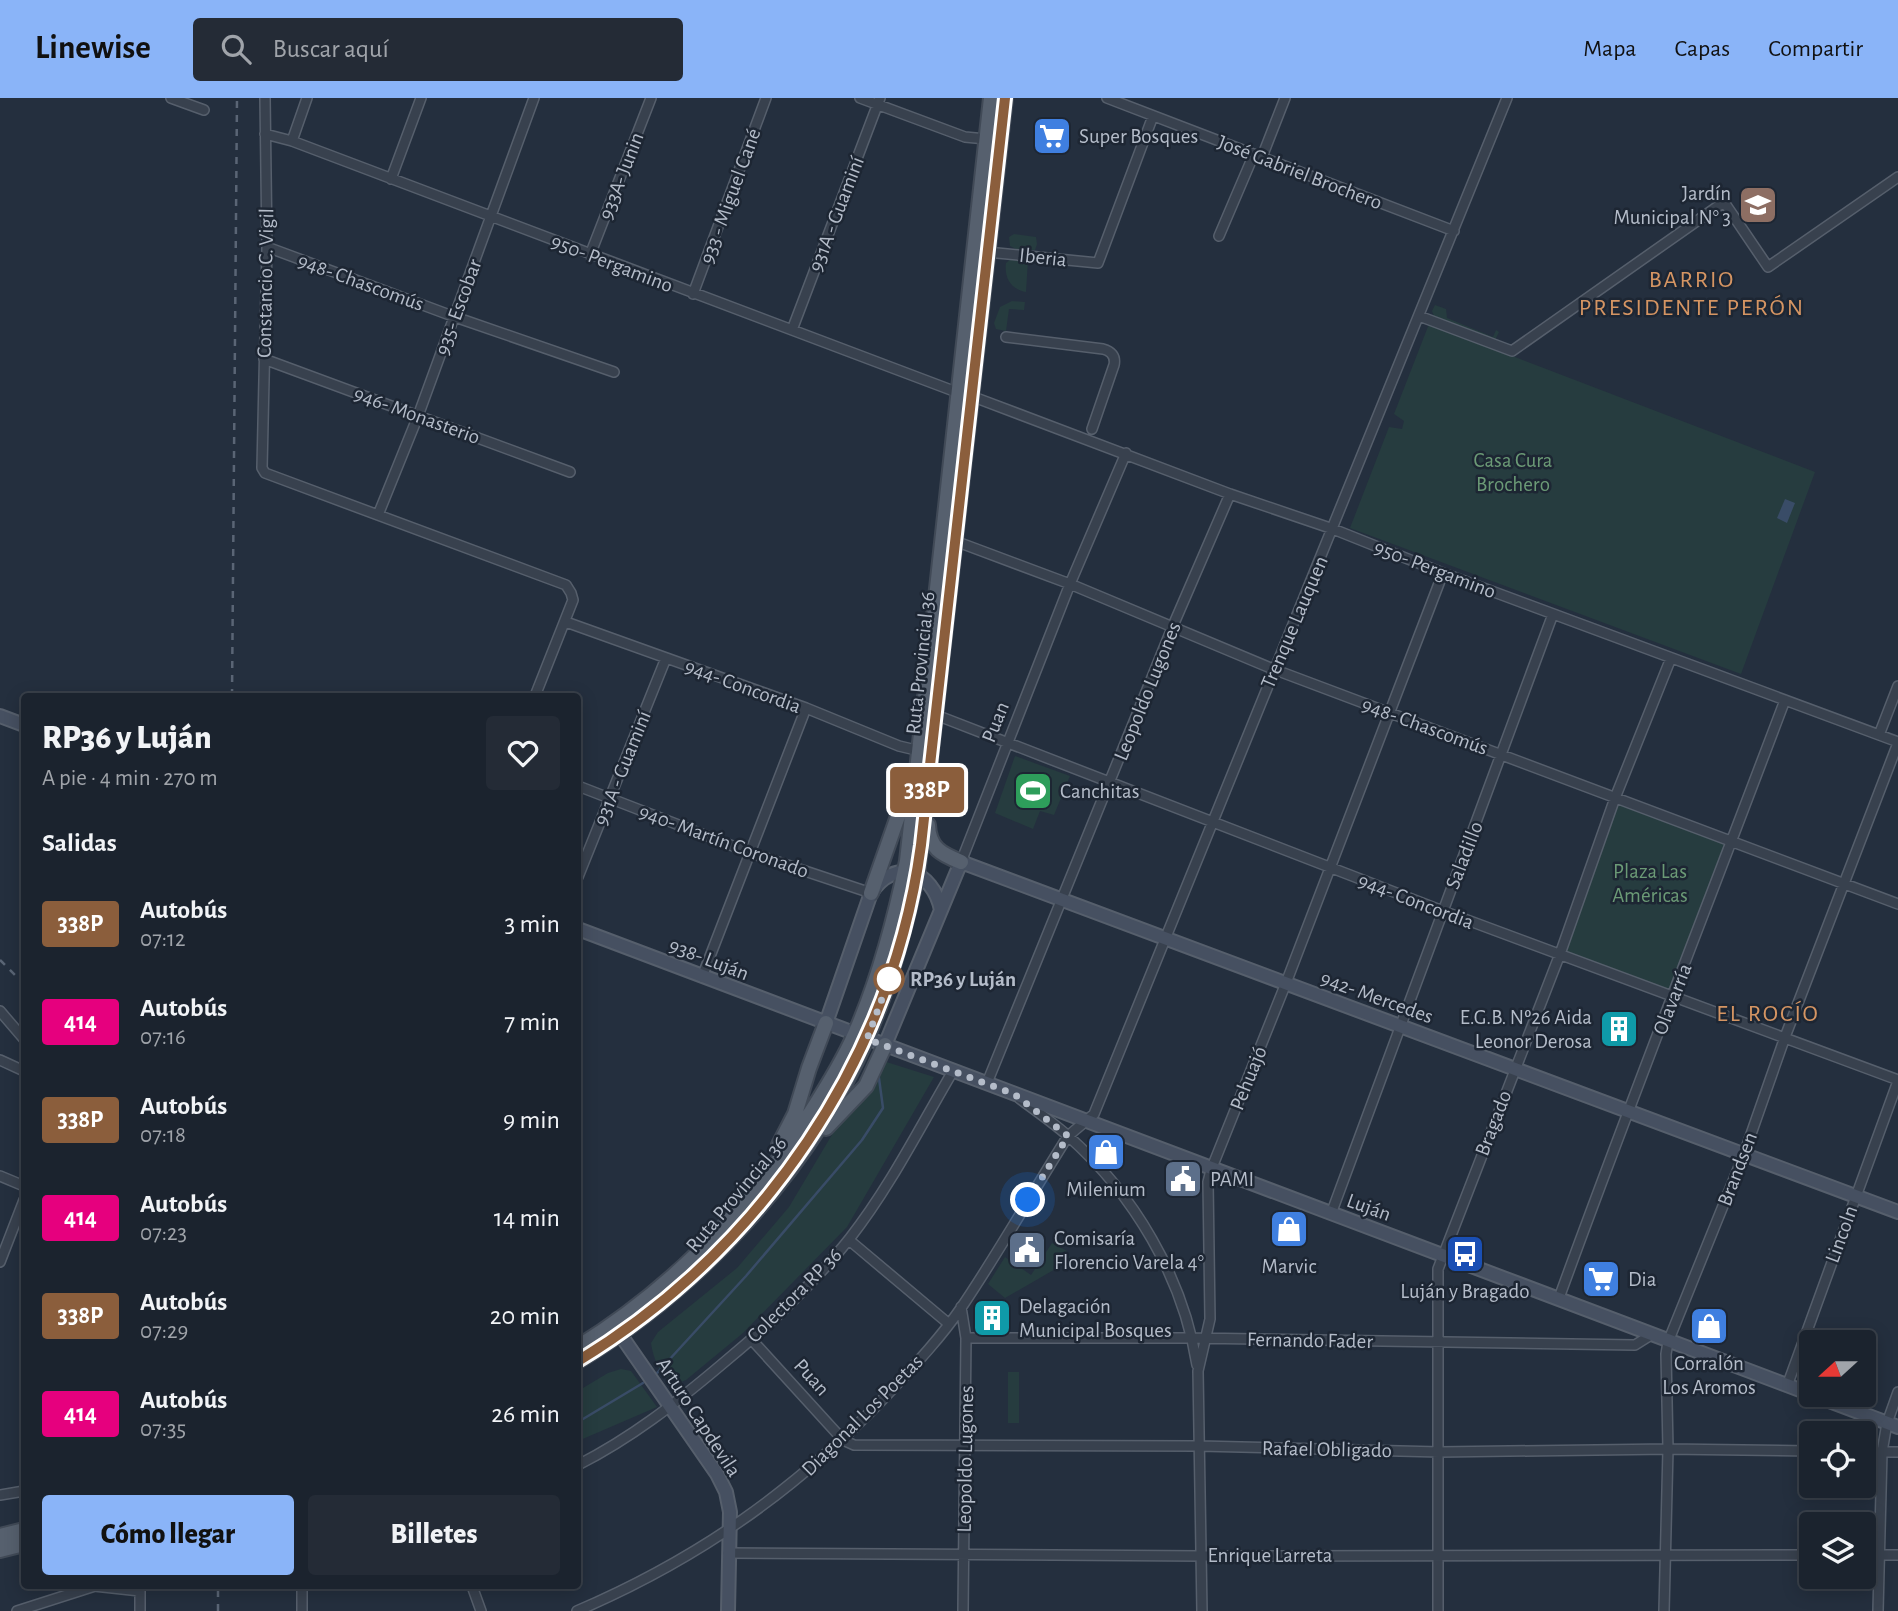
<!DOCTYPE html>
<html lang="es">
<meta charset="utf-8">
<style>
body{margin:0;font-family:"Alegreya Sans",sans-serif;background:#242b36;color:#f1f3f6;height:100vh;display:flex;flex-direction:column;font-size:26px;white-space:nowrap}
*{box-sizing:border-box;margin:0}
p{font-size:23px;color:#a0a4aa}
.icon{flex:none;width:38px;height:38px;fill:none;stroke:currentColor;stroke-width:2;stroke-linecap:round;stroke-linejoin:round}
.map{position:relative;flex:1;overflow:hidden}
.details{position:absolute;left:21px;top:595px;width:560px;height:896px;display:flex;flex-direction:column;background:#1b232e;border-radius:7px;box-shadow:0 4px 18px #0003,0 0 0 2px #39404a}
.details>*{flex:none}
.badge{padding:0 14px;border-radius:5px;font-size:24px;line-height:46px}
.needle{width:46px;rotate:249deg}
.buttons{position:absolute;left:1799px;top:1232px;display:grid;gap:14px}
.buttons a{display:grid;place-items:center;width:77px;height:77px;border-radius:7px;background:#1b232e;box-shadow:0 4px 18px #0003,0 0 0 2px #39404a;font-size:35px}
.you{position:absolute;width:35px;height:35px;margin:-18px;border:5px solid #fff;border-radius:50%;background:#1a73e8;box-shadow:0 0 0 10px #1a73e833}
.map>.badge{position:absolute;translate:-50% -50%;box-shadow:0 0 0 4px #fff}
h2{padding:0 21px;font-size:26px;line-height:63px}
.round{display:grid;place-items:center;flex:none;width:74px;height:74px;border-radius:7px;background:#242b36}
.summary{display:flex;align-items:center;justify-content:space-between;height:119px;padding:0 21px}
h1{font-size:33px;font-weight:800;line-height:52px}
.primary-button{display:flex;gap:14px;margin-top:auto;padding:14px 21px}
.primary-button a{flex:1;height:80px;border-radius:7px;background:#8ab4f8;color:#111;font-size:28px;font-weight:800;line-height:80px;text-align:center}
.primary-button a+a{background:#242b36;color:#f1f3f6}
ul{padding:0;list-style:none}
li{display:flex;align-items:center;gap:21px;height:98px;padding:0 21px}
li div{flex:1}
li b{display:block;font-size:26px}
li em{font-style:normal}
li .badge{min-width:77px;font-weight:700;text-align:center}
header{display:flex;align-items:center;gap:42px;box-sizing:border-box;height:98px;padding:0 35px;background:#8ab4f8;color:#111}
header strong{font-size:33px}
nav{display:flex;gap:38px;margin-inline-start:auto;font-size:24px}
.search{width:490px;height:63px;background:#242b36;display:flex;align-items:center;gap:18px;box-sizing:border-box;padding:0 24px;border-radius:7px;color:#a0a4aa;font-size:26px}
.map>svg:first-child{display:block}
</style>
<header>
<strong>Linewise</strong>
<div class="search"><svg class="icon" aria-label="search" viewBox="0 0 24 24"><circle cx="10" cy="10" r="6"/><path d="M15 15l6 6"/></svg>Buscar aquí</div>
<nav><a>Mapa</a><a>Capas</a><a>Compartir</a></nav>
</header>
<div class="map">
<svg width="1898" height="1513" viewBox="0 0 1898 1513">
<rect width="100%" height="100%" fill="#242f3e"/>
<path fill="#263c3f" d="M1014,136l22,3 1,7 -2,6 -19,-1 -6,-3 -1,-9z
M1011,161l17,1 -2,32c-15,-3 -22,-14 -20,-29z
M1012,203l13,1 -1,8 -15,-1 -3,22 -10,-2 -2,-6 6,-16z
M1435,207l11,4 1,9 46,19 3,-7 3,2 -4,8 -61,-24 -2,-5z
M1429,226l386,148 -74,202 -391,-146 39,-101 13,2 2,-8 -10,-7z
M1015,658l55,20 -16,39 -14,-4 -7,18 -38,-16z
M1615,700l117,43 -58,154 -114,-41z
M877,961l57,18 -87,150 -104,106 -57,47 -10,4c-15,-6 -23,-26 -25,-41l7,-11 79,-64 52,-61z
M1052,1145l15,8 4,9 -66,38 -17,-14 17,-27 26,18z
M621,1271l10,2 26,36 -79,34v-50l30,-18z
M1008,1274h11v51h-11z"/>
<path fill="#394c67" d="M1785,401l10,4 -8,20 -10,-5z"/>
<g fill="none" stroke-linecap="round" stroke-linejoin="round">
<path stroke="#394c67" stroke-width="2.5" d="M657,1275l89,-97 116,-136 21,-32 -5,-37
M578,1324l65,-39"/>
<defs>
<path id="street" d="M171,0l33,12
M265,0l2,149 -5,221 3,5 301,112 5,8 2,7 -38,96
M860,0l105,39 21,2
M1107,0l347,133
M265,36l27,7 667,252
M292,43l15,-43
M1262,59l23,-59
M391,81l30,-81
M1219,138l35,-82
M267,149l188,70 159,55
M987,154l111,11 55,-147
M590,157l61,-157
M693,196l73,-196
M1419,218l93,35 212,-149 44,65 130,-90
M792,232l88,-232
M1006,239l97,12c8,2 13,7 11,16l-22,64
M264,261l306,113
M971,298l259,98 103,35 110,44 455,169
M378,417l40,-99 116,-318
M955,443l115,43 203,85 625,235
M566,524l240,86 93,38 21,5
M936,617l507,196 455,169
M1879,637l19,-49
M578,688l173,67 120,40
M961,764l109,-278 56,-131
M578,779l88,-219
M702,879l104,-269
M0,913l24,28
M0,962l24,11
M987,985l185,-455 58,-134
M1020,1001c16,12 32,23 47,36 67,59 116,142 130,230
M0,1078l24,10
M1331,1116l222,-600
M849,1142l100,84
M0,1164l24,-62
M1559,1200c73,-201 151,-399 226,-598
M961,1209l5,31 -3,273
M966,1240h227l442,7 16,-10
M752,1242l91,100 11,5 346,1 240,6 228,-3 143,2
M1787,1288l111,-305
M1864,1354h34
M578,1367c53,-27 98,-62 143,-100 46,-38 92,-80 129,-127 40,-51 70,-111 103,-167
M0,1397l24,-4
M728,1455l474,3 609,-1
M1864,1457h34
M94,1488l46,5
M472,1488l9,25
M17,1513l78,-25
M140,1513v-24
M302,1513v-25
M577,1513c121,-52 216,-119 308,-214 26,-28 54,-57 76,-89 38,-56 71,-115 107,-172l26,-22c135,-340 277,-677 413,-1016
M1202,1513l-4,-240 12,-52 -2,-137 3,-12 75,-187 157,-410
M1438,1513v-342l122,-315 55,-156 56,-140
M1664,1513l4,-162 -2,-95 2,-12 76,-188 41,-117 113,-294
M1878,1513l4,-159 5,-29 11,-31"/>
<path id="secondary" d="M0,618l24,9
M578,831l1320,498
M826,925l45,-130c24,-36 62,-23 70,17
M885,947l76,-183 937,350
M620,1236l97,140 9,18 4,20 -2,99"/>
<path id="primary" d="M928,727c1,23 13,29 33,37
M871,795l39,-111
M826,1030l40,-42 19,-41
M779,1047l16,-31 14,-46 17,-45
M578,1249c95,-59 173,-140 233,-235 16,-25 32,-51 44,-78 24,-55 40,-115 52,-173l84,-763
M578,1263c121,-73 233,-192 289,-324 23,-52 37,-107 50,-162l88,-777
M0,1438l24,-6
M0,1452l24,-6"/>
</defs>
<use href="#street" stroke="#565f6c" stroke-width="12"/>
<use href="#secondary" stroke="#565f6c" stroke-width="16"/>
<use href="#primary" stroke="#414a57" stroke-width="18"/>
<use href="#street" stroke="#38414e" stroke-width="9"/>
<use href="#secondary" stroke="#465061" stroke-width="12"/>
<use href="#primary" stroke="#56606e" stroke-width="14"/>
<path stroke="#5a6575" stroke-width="2.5" stroke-dasharray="7 7" stroke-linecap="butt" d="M232,598l5,-598
M0,862l24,24
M218,1513v-25"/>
</g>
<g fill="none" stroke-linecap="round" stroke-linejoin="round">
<defs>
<path id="line" d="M578,1263c184,-112 314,-302 343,-516l84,-747"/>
</defs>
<use href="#line" stroke="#fff" stroke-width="16"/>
<use href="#line" stroke="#8b5e3c" stroke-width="10"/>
<path stroke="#b4bcc9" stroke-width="7" stroke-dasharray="0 12.6" d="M889,881l3,-7 -25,67 147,55 54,42 -40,64"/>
</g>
<defs>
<symbol id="supermarket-square" viewBox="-11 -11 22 22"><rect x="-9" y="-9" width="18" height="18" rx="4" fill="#3f7fe0" stroke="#1d2633"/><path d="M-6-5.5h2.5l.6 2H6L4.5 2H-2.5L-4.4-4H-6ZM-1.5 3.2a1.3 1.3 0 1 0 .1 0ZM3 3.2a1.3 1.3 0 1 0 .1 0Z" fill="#fff"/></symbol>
<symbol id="school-square" viewBox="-11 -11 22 22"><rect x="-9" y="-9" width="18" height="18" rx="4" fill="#8d6e63" stroke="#1d2633"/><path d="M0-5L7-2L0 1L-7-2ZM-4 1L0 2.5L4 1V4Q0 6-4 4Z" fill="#fff"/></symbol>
<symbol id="stadium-square" viewBox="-11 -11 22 22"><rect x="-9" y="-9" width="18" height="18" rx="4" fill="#2e9e5b" stroke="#1d2633"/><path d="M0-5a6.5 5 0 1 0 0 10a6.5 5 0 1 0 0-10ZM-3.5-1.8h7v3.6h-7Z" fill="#fff"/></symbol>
<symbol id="building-square" viewBox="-11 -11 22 22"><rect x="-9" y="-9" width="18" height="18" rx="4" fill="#0f9aa8" stroke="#1d2633"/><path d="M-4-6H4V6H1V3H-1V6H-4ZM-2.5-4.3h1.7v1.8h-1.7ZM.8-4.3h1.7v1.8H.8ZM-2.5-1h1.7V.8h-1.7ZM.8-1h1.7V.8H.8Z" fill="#fff"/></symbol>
<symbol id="shop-square" viewBox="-11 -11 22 22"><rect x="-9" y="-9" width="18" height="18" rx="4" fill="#3f7fe0" stroke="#1d2633"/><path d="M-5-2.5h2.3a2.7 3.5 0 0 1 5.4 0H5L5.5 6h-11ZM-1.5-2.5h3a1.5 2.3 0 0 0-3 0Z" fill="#fff"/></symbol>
<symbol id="civic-square" viewBox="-11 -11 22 22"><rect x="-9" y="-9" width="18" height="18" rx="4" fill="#5c6f8a" stroke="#1d2633"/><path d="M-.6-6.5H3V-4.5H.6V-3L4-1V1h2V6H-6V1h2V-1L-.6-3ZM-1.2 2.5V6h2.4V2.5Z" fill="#fff"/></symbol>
<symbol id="bus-square" viewBox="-11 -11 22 22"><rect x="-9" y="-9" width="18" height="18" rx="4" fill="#1a4fb4" stroke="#1d2633"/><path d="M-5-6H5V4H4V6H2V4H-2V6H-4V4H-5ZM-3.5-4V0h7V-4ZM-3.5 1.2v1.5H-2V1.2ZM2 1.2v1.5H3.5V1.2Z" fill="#fff"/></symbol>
</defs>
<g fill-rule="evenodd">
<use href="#supermarket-square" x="1030" y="16" width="44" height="44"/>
<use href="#school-square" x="1736" y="85" width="44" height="44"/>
<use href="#stadium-square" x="1011" y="671" width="44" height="44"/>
<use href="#building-square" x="1597" y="909" width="44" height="44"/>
<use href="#shop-square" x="1084" y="1032" width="44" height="44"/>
<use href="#civic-square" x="1161" y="1059" width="44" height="44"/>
<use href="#shop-square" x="1267" y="1109" width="44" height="44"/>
<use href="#civic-square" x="1005" y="1130" width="44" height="44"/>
<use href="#bus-square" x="1443" y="1134" width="44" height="44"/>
<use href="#supermarket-square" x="1579" y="1159" width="44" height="44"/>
<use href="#building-square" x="970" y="1198" width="44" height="44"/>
<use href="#shop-square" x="1687" y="1206" width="44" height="44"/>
</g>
<circle fill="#fff" stroke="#8b5e3c" stroke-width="3.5" cx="889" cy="881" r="14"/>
<g text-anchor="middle" stroke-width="5" stroke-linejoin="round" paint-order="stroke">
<g font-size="21" fill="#b4bcc9" stroke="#1d2633" text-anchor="start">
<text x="1079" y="45">Super Bosques</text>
<text x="1731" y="102" text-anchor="end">Jardín<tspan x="1731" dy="24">Municipal N° 3</tspan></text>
<text x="1060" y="700">Canchitas</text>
<text x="1592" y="926" text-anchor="end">E.G.B. Nº26 Aida<tspan x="1592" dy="24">Leonor Derosa</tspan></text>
<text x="1210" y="1088">PAMI</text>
<text x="1106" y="1098" text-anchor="middle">Milenium</text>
<text x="1054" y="1147">Comisaría<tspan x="1054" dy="24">Florencio Varela 4°</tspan></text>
<text x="1289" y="1175" text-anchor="middle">Marvic</text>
<text x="1628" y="1188">Dia</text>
<text x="1465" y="1200" text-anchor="middle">Luján y Bragado</text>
<text x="1019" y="1215">Delagación<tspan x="1019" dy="24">Municipal Bosques</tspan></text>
<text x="1709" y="1272" text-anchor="middle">Corralón<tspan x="1709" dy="24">Los Aromos</tspan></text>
</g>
<g font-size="21" fill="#b4bcc9" stroke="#1d2633">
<text transform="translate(1300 74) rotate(21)" y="7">José Gabriel Brochero</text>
<text transform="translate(621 78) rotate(-69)" y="7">933A- Junin</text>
<text transform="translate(730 98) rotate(-70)" y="7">933 - Miguel Cané</text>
<text transform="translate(836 116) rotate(-69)" y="7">931A - Guaminí</text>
<text transform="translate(1043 159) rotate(6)" y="7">Iberia</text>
<text transform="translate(612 165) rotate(21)" y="7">950- Pergamino</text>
<text transform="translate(361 184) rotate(20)" y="7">948- Chascomús</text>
<text transform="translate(265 185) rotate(-89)" y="7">Constancio C. Vigil</text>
<text transform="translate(458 209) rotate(-70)" y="7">935- Escobar</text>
<text transform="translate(417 317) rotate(20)" y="7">946- Monasterio</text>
<text transform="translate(1435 471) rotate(21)" y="7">950- Pergamino</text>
<text transform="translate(1294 524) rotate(-67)" y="7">Trenque Lauquen</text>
<text transform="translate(920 565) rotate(-84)" y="7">Ruta Provincial 36</text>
<text transform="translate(743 588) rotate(20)" y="7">944- Concordia</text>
<text transform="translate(1147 593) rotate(-68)" y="7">Leopoldo Lugones</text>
<text transform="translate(995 624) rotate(-68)" y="7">Puan</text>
<text transform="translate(1425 628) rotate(20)" y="7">948- Chascomús</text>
<text transform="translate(622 670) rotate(-68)" y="7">931A - Guaminí</text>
<text transform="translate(724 743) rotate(20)" y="7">940- Martín Coronado</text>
<text transform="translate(1464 757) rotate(-69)" y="7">Saladillo</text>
<text transform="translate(1416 803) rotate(21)" y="7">944- Concordia</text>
<text transform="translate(709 861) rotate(21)" y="7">938- Luján</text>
<text transform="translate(1377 899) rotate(20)" y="7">942- Mercedes</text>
<text transform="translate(1672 901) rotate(-69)" y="7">Olavarría</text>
<text transform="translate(1248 980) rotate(-68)" y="7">Pehuajó</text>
<text transform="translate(1493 1025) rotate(-69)" y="7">Bragado</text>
<text transform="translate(1737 1071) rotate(-69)" y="7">Brandsen</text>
<text transform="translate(736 1096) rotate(-50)" y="7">Ruta Provincial 36</text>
<text transform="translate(1369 1109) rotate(20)" y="7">Luján</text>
<text transform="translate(1841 1136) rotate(-70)" y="7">Lincoln</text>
<text transform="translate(794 1197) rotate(-45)" y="7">Colectora RP 36</text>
<text transform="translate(1310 1242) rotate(1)" y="7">Fernando Fader</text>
<text transform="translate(812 1279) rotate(48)" y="7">Puan</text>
<text transform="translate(862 1317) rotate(-45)" y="7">Diagonal Los Poetas</text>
<text transform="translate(699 1319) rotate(57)" y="7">Arturo Capdevila</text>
<text transform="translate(1327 1351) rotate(1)" y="7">Rafael Obligado</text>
<text transform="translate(965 1361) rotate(-89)" y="7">Leopoldo Lugones</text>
<text x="1270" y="1464">Enrique Larreta</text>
</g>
<g font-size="21" fill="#6b9a76" stroke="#1d2633">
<text x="1513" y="369">Casa Cura<tspan x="1513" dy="24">Brochero</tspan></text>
<text x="1650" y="780">Plaza Las<tspan x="1650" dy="24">Américas</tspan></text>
</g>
<g font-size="21" font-weight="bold" fill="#b4bcc9" stroke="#1d2633" text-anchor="start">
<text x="910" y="888">RP36 y Luján</text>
</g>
<g font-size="24" letter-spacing="2" fill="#d59563" stroke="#1d2633">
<text x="1692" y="189">BARRIO<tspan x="1692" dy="28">PRESIDENTE PERÓN</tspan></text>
<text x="1768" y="923">EL ROCÍO</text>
</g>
</g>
</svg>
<div class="buttons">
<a><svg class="needle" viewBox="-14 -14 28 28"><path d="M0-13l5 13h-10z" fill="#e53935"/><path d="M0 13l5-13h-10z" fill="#a0a4aa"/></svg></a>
<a><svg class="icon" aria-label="locate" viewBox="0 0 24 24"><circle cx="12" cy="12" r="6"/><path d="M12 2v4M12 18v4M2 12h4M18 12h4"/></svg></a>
<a><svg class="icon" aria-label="layers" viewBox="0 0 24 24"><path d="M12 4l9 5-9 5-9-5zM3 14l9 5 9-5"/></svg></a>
</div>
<div class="you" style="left:1028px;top:1102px"></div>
<b class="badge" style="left:927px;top:692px;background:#8b5e3c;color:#fff">338P</b>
<section class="details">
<div class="summary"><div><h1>RP36 y Luján</h1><p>A pie · 4 min · 270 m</p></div><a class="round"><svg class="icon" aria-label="heart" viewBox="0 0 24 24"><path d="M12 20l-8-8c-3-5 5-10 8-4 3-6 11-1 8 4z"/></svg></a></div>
<h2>Salidas</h2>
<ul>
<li><span class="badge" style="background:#8b5e3c;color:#fff">338P</span><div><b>Autobús</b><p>07:12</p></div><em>3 min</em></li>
<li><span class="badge" style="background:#e6007e;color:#fff">414</span><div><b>Autobús</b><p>07:16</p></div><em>7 min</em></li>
<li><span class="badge" style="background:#8b5e3c;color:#fff">338P</span><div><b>Autobús</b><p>07:18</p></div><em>9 min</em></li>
<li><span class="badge" style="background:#e6007e;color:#fff">414</span><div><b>Autobús</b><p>07:23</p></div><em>14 min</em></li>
<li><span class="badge" style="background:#8b5e3c;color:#fff">338P</span><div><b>Autobús</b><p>07:29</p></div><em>20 min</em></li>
<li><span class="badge" style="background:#e6007e;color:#fff">414</span><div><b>Autobús</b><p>07:35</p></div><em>26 min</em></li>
</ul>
<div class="primary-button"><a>Cómo llegar</a><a>Billetes</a></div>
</section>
</div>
